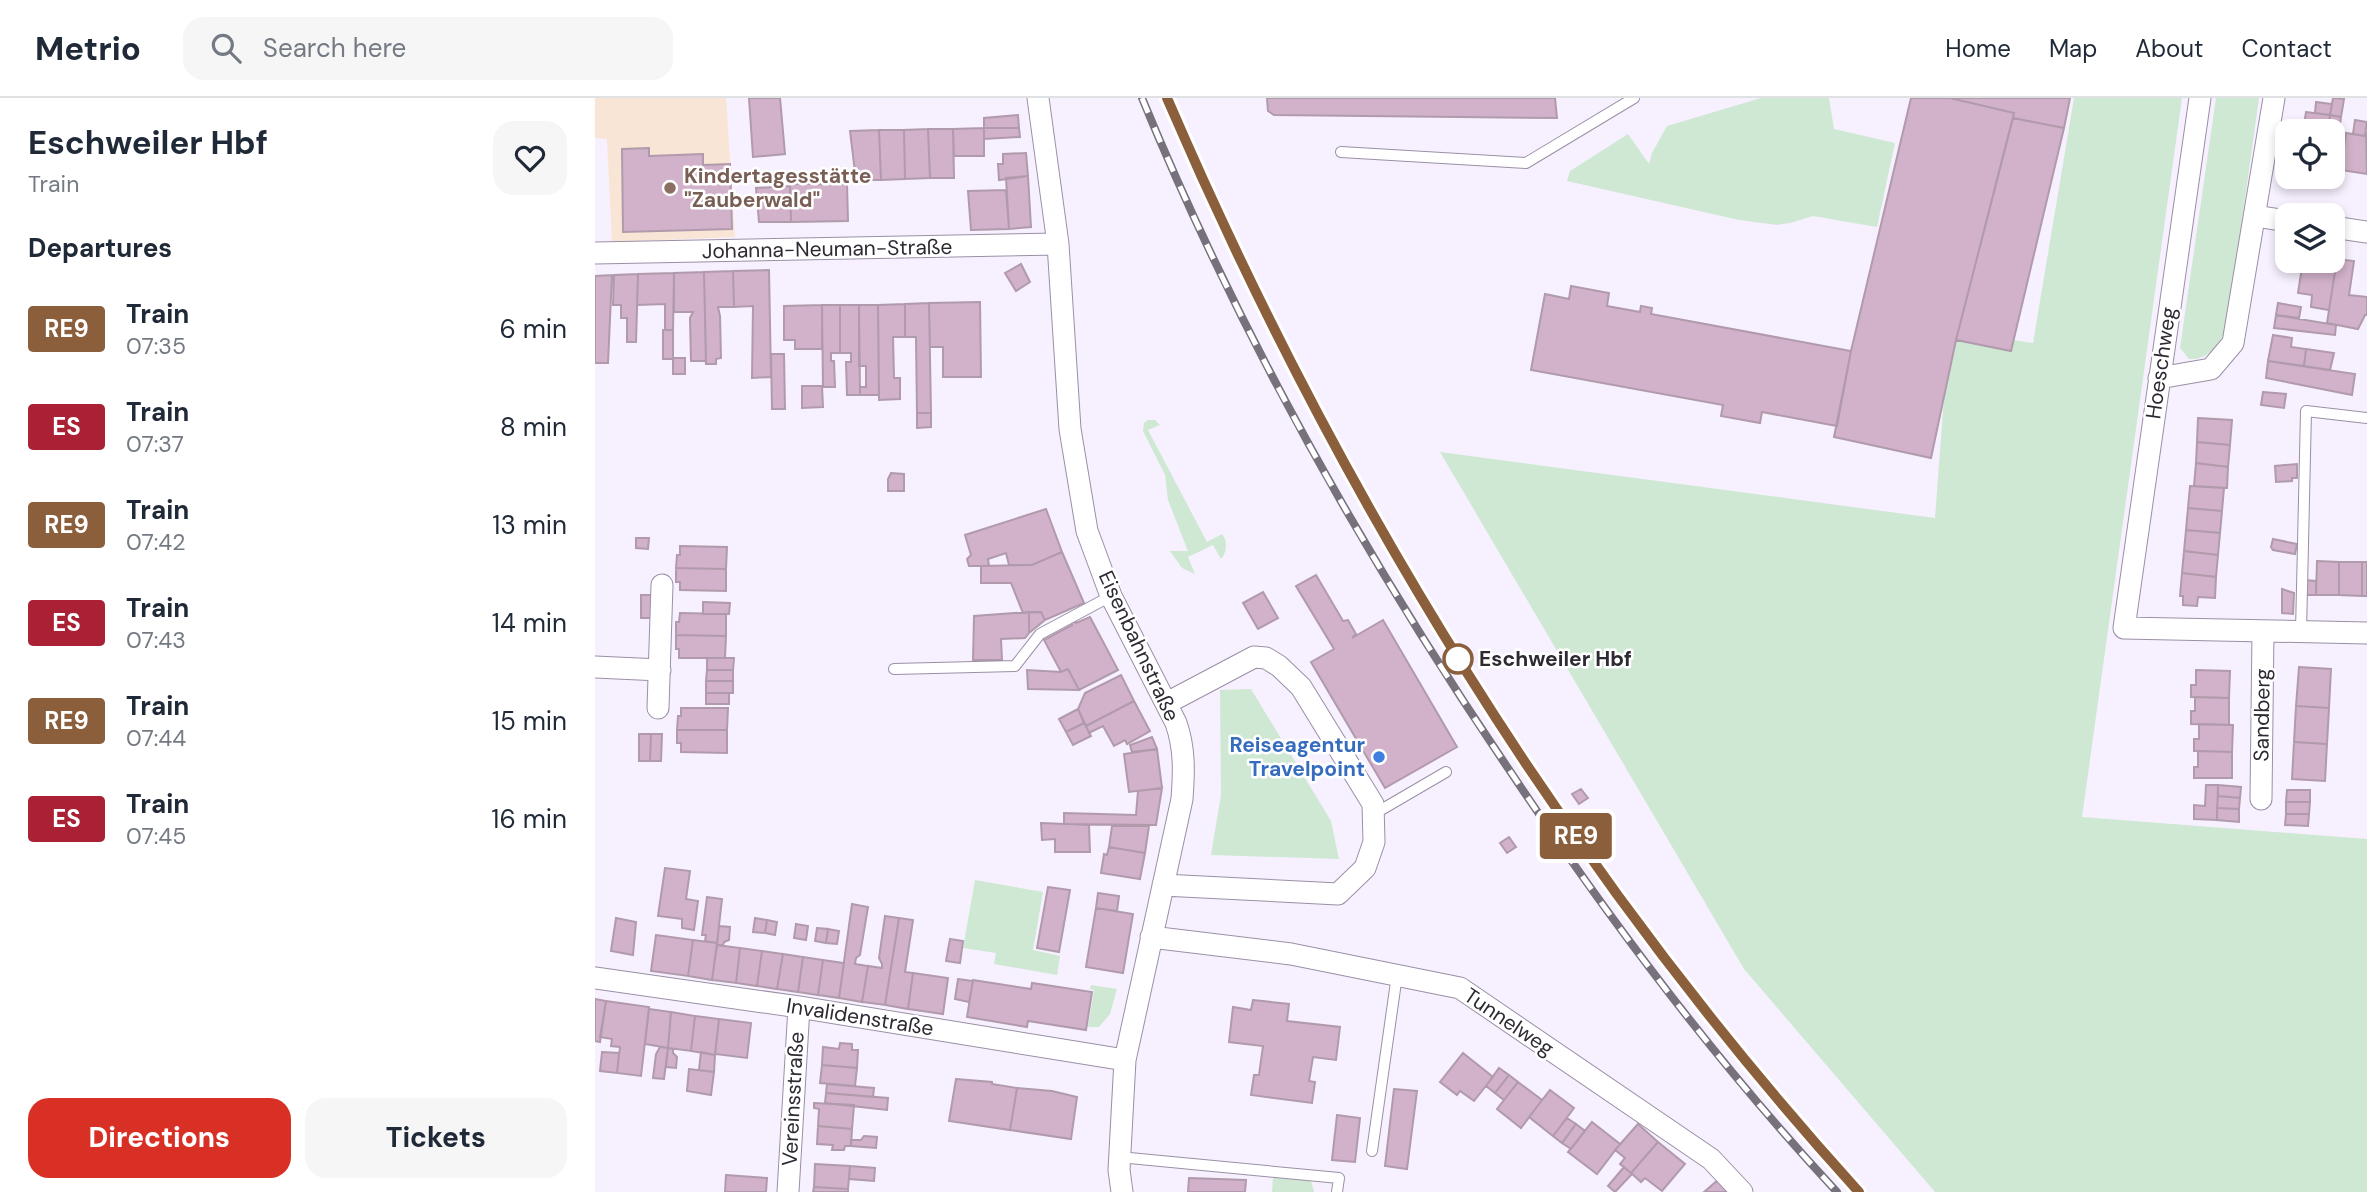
<!DOCTYPE html>
<meta charset="utf-8">
<style>
body{margin:0;font-family:"DM Sans",sans-serif;background:#f6f6f7;color:#1f2937;height:100vh;display:flex;flex-direction:column;font-size:26px;white-space:nowrap}
*{box-sizing:border-box;margin:0}
p{font-size:23px;color:#747a83}
.icon{flex:none;width:38px;height:38px;fill:none;stroke:currentColor;stroke-width:2;stroke-linecap:round;stroke-linejoin:round}
.map{position:relative;flex:1;overflow:hidden}
.side{display:flex;flex-direction:column;background:#fff;width:595px}
.side>*{flex:none}
.badge{padding:0 14px;border-radius:5px;font-size:24px;line-height:46px}
.buttons{position:absolute;left:1680px;top:21px;display:grid;gap:14px}
.buttons a{display:grid;place-items:center;width:70px;height:70px;border-radius:14px;background:#fff;box-shadow:0 4px 10px #0003;font-size:35px}
.map>.badge{position:absolute;translate:-50% -50%;box-shadow:0 0 0 4px #fff}
h2{padding:0 28px;font-size:26px;line-height:63px}
.round{display:grid;place-items:center;flex:none;width:74px;height:74px;border-radius:21px;background:#f6f6f7}
.summary{display:flex;align-items:center;justify-content:space-between;height:119px;padding:0 28px}
h1{font-size:33px;font-weight:700;line-height:52px}
.action{display:flex;gap:14px;margin-top:auto;padding:14px 28px}
.action a{flex:1;height:80px;border-radius:21px;background:#d93025;color:#fff;font-size:28px;font-weight:700;line-height:80px;text-align:center}
.action a+a{background:#f6f6f7;color:#1f2937}
ul{padding:0;list-style:none}
li{display:flex;align-items:center;gap:21px;height:98px;padding:0 28px}
li div{flex:1}
li b{display:block;font-size:26px}
li em{font-style:normal}
li .badge{min-width:77px;font-weight:700;text-align:center}
header{display:flex;align-items:center;gap:42px;box-sizing:border-box;height:98px;padding:0 35px;background:#fff;border-bottom:2px solid #e0e1e3}
header strong{font-size:33px}
nav{display:flex;gap:38px;margin-inline-start:auto;font-size:24px}
.search{width:490px;height:63px;background:#f6f6f7;display:flex;align-items:center;gap:18px;box-sizing:border-box;padding:0 24px;border-radius:21px;color:#747a83;font-size:26px}
main{display:flex;flex:1;min-height:0}
.map>svg:first-child{display:block}
</style>
<header>
<strong>Metrio</strong>
<div class="search"><svg class="icon" aria-label="search" viewBox="0 0 24 24"><circle cx="10" cy="10" r="6"/><path d="M15 15l6 6"/></svg>Search here</div>
<nav><a>Home</a><a>Map</a><a>About</a><a>Contact</a></nav>
</header>
<main>
<section class="side">
<div class="summary"><div><h1>Eschweiler Hbf</h1><p>Train</p></div><a class="round"><svg class="icon" aria-label="heart" viewBox="0 0 24 24"><path d="M12 20l-8-8c-3-5 5-10 8-4 3-6 11-1 8 4z"/></svg></a></div>
<h2>Departures</h2>
<ul>
<li><span class="badge" style="background:#8b5e3c;color:#fff">RE9</span><div><b>Train</b><p>07:35</p></div><em>6 min</em></li>
<li><span class="badge" style="background:#aa2135;color:#fff">ES</span><div><b>Train</b><p>07:37</p></div><em>8 min</em></li>
<li><span class="badge" style="background:#8b5e3c;color:#fff">RE9</span><div><b>Train</b><p>07:42</p></div><em>13 min</em></li>
<li><span class="badge" style="background:#aa2135;color:#fff">ES</span><div><b>Train</b><p>07:43</p></div><em>14 min</em></li>
<li><span class="badge" style="background:#8b5e3c;color:#fff">RE9</span><div><b>Train</b><p>07:44</p></div><em>15 min</em></li>
<li><span class="badge" style="background:#aa2135;color:#fff">ES</span><div><b>Train</b><p>07:45</p></div><em>16 min</em></li>
</ul>
<div class="action"><a>Directions</a><a>Tickets</a></div>
</section>
<div class="map">
<svg width="1772" height="1094" viewBox="0 0 1772 1094">
<rect width="100%" height="100%" fill="#f7f0fe"/>
<path fill="#f9e5d5" d="M0,0h131l9,139 -123,5 -5,-103 -12,-1z"/>
<path fill="#cfe8d4" d="M1166,0h68l5,31 61,14 -18,84 -64,-11 -23,7 -13,2 -38,-5 -172,-39 3,-10 58,-37 21,30 3,-11 15,-27z
M1479,0h108l-100,719 285,22v353h-432l-191,-223 -304,-517 495,66 14,-188 84,13z
M1621,0h43l-32,231c-10,16 -17,31 -38,30l-9,-11z
M553,322h7l5,5 -12,5 59,112 15,-8c6,7 5,18 -1,25l-8,-14 -25,12 7,17 -13,-6 -12,-17h18l-20,-51 -3,-25 -22,-44 1,-8z
M656,591l80,132 8,38 -128,-4 10,-60 -1,-105z
M380,782l68,12 -10,58 27,6 -3,19 -63,-11 2,-11 -33,-5z
M496,887l26,4 -7,25 -11,13h-11l6,-37 -4,-1z
M678,1079l38,4 3,11h-42z"/>
<path fill="#d2b2ca" stroke="#b09aab" stroke-width="2" d="M154,0h31l5,56 -32,3z
M672,0h288l2,20 -283,-3 -6,-4z
M1316,0h39l64,15 -58,227 -25,118 -97,-21 17,-86z
M1355,0h120l-6,30 -51,-10 1,-5z
M1738,0l11,1 -3,18 -11,-2z
M1721,4l16,2 -2,11 -15,-2z
M1711,14l24,3 -2,13 -24,-3z
M423,17l1,13h-35v-10z
M1735,17l11,2 -2,15 -11,-1z
M1418,20l51,10 -53,223 -55,-11z
M1760,22l12,2 -2,14 -12,-2z
M389,30h35l1,9 -36,2z
M389,30v28h-30l-1,-27z
M333,31l2,49 -25,1 -1,-49z
M333,31h25l1,49h-24z
M284,32h25l1,49 -24,1z
M284,32l2,50h-25l-6,-49z
M1738,34l13,1 -5,37 -8,-1z
M1771,34l1,42 -26,-4 5,-37 19,3z
M54,50v8l54,-2v11l27,-1 2,65 -109,3 -1,-83z
M431,55l2,23 -29,4 -1,-16h5v-10z
M433,78l3,51 -22,2 -3,-51z
M195,86h57l1,37 -57,1z
M195,88l1,36h-32l-3,-34z
M411,92l3,39 -38,1 -3,-39z
M1738,160l4,1 -8,51 -18,-3 1,-12 -14,-2 5,-32h30z
M1742,161l17,2 -5,34 18,2v18h-2l-7,14 -31,-6z
M426,166l9,18 -14,9 -11,-18z
M174,172l2,107 -19,1 1,-72 -19,1 -1,-36z
M138,173l1,36h-16l2,9 1,42 -5,1v5h-10l-2,-92z
M109,174l2,89h-15l-1,-43 3,-6h-19v-39z
M79,175l-1,57h-8v-26l-28,1 1,-31z
M43,176l-2,68h-9v-24h-6v-13h-8l1,-30z
M17,177l-4,88h-13v-87z
M976,188l38,7 -2,13 33,6 1,-6 11,2 -1,6 200,37 -14,75 -75,-14 -2,11 -39,-7 2,-11 -192,-35 14,-76 24,5z
M385,204l1,75h-38v-30h-13l-1,-44z
M334,205l2,110h-14l-1,-76h-11v-33z
M1683,205l23,4 -2,11 -23,-3z
M310,206v33h-12l1,41h6v21l-21,1 -1,-95z
M227,207h18v48h-9v8h3l1,26h-12z
M227,207v44h-27v-9h-11v-34z
M245,207h19l1,90h-13l-1,-33h5v-9h-11z
M264,207h19l1,90h-19v-8h6v-21h-7z
M1681,217l60,10 -1,10 -61,-7z
M68,232h10v29h-10z
M1678,237l19,3 -1,9 15,2 -2,17 -36,-5z
M1711,251l28,4 -4,17 -26,-4z
M176,256h13l1,55h-13z
M78,260h12v16h-12z
M1673,263l87,13 -3,21 -86,-17z
M207,288h20l1,21 -21,1z
M1668,294l23,2 -2,14 -23,-3z
M322,315h14v14l-14,1z
M1603,320l34,2 -2,25 -33,-3z
M1602,344l33,3 -2,22 -32,-4z
M1601,365l32,4 -1,21 -33,-2z
M1702,366v14h-5v3l-16,1 -1,-16z
M296,375l13,1v17h-16v-12z
M1595,388l34,2 -2,23 -34,-3z
M1593,410l34,3 -2,22 -34,-3z
M451,411l16,43 -30,13h-23l-3,-12 -18,6 1,7h-20l-2,-7 4,-4 -6,-20z
M1591,432l34,3 -2,22 -34,-4z
M41,440h13l-1,11 -12,-1z
M1678,441l24,5 -2,10 -22,-4 -2,-3z
M85,448l47,1 -1,22 -50,-1 1,-13h3z
M1589,453l34,4 -2,22 -34,-4z
M467,454l22,51 -39,17 -4,-8 -18,1 -12,-30h-30v-17l51,-1z
M1722,463l22,1v33h-23z
M1744,464h23v34l-23,-1z
M1767,464h5v34h-5z
M81,470l50,1v22l-46,-1v-8h-4z
M1587,475l34,4 -1,21 -17,-1 -1,9 -14,-1v-9h-3z
M721,477l27,46 5,-1 8,14 -4,4 31,-18 74,127 -72,41 -74,-126 23,-13 -38,-63z
M1710,482l11,1v14h-11z
M1687,491l12,4 -1,21 -11,-1z
M668,494l15,26 -20,11 -15,-26z
M46,497h12l-1,23h-11z
M108,504l27,1 -1,11h-26z
M434,514h12l4,8 -16,13z
M434,514v21l-4,5 -24,1 1,21h-29l1,-44z
M85,515l46,1v22l-50,-1v-13h3z
M495,519l28,53 -39,20 -11,-21 -7,3 -17,-32 28,-15 -1,-2 4,-2 1,2z
M81,537l50,1 -1,22h-46v-9h-3z
M112,560h27l-1,12h-26z
M1704,569l32,2 -2,39 -33,-2z
M473,571l11,21 -51,-1 -1,-19 34,2z
M112,572h26v11h-27z
M1601,572l34,1 -1,27 -38,-1v-12h5z
M526,577l13,26 -48,25 -8,-17 7,-16z
M111,583h27v12h-27z
M111,595h23v11h-23z
M1600,599l34,1v27l-38,-1v-13h4z
M539,603l16,30 -23,13 -2,-4 -11,6 -11,-20 -14,7 -3,-7z
M1701,608l33,2 -2,36 -33,-2z
M86,610h47l-1,22h-50l1,-14h3z
M483,611l6,14 -18,9 -7,-13z
M489,625l7,13 -18,9 -7,-13z
M1604,626l34,1 -1,27 -38,-1v-12h5z
M82,632h50v23l-46,-1v-9h-4z
M44,636h12l-1,27h-11z
M56,636h11l-1,27h-11z
M557,639l5,12 -25,3 -2,-7z
M1699,644l33,2 -2,37 -33,-2z
M562,651l5,39 -33,4 -5,-38z
M1603,653l34,1v26h-38v-11h4z
M1611,687h12l-1,35 -23,-1v-14l11,1z
M1623,687l23,2 -1,11 -22,-2z
M567,690l-6,37 -92,-1v-11l72,2 2,-24z
M986,691l7,9 -9,6 -7,-10z
M1692,692h23v12h-24z
M1623,698l22,2 -1,11 -22,-1z
M1691,704h24l-1,12h-23z
M1622,710l22,1v13l-22,-2z
M1691,716h23l-1,12 -23,-1z
M446,725l48,2 1,27h-35v-13l-13,1z
M517,728h37l-4,27 -36,-6z
M914,739l7,10 -9,6 -7,-10z
M514,749l36,6 -5,26 -39,-6 3,-19 3,1z
M70,770l25,3 -4,28 12,2 -4,29 -12,-2v-9l-24,-3z
M453,789l22,3 -11,62 -22,-4z
M503,795l21,3 -2,15 -21,-3z
M112,799l15,2 -5,44 -12,-2 1,-6h-4z
M257,806l16,3 -8,48 -4,3 -1,6 13,2 -6,36 -23,-4z
M501,810l37,6 -10,59 -37,-6z
M290,818l14,2 -14,87 -23,-3 6,-36 14,2v-4l-3,-6z
M21,820l20,4 -3,33 -22,-4z
M160,820l12,2 -2,13 -12,-1z
M304,820l14,2 -8,52 8,1 -5,36 -23,-4z
M172,822l10,2 -2,13 -10,-2z
M201,826l12,2 -2,14 -12,-2z
M124,828l11,1 -1,13 -5,2 -1,3h-6z
M222,830l11,1 -2,14 -11,-2z
M233,831l11,2 -2,13 -11,-1z
M61,837l37,5 -5,36 -37,-5z
M355,841l13,2 -3,22 -14,-2z
M98,842l24,3 -5,37 -24,-4z
M122,847l23,3 -4,35 -24,-3z
M145,850l22,3 -5,35 -21,-3z
M167,853l21,3 -6,35 -20,-3z
M188,856l20,3 -5,35 -21,-3z
M208,859l20,3 -5,35 -20,-3z
M228,862l21,3 -5,35 -21,-3z
M318,875l35,5 -5,36 -35,-5z
M363,881l15,2 -4,21 -14,-3z
M378,882l58,9 1,-6 60,9 -6,38 -58,-9 -1,6 -60,-10z
M0,901l11,2 -6,41 -5,-1z
M658,902l36,4 -2,17 53,6 -4,33 -23,-3 -4,24 6,1 -3,21 -61,-8 3,-20h5l4,-29 -34,-4 4,-35 18,3z
M11,903l43,6 -8,69 -24,-3 3,-26 -9,-1 1,-7 -12,-2z
M54,911l22,3 -3,36 -23,-4z
M76,914l24,4 -4,35 -23,-3z
M100,918l24,3 -4,36 -24,-4z
M124,921l32,4 -4,35 -32,-4z
M245,945l12,1v6h6l-1,18 -35,-3 1,-18 16,2z
M65,949l8,1 -4,31 -11,-1 3,-24z
M73,950l5,1v4l4,4 -1,11 -10,-1z
M7,954l17,1 -2,20 -17,-2z
M106,954l14,3 -1,17 -15,-2z
M868,955l30,24 -19,24 -14,-10 -3,4 -17,-13z
M227,967l35,3 -2,18 -35,-3z
M904,970l10,7 -14,18 -9,-7z
M94,971l25,3 -3,23 -24,-4z
M914,977l9,7 -14,18 -9,-7z
M361,981l36,3v2l25,4 -7,42 -61,-9z
M923,984l24,18 -21,28 -24,-19z
M232,986l47,4 -1,9 -47,-4z
M422,990l35,3 25,6 -6,42 -61,-9z
M799,991l23,2 -10,78 -22,-3z
M955,992l24,18 -21,28 -24,-19z
M231,995l62,5 -1,12 -62,-7z
M219,1005l40,2 -2,24 -34,-3 1,-17 -5,-1z
M742,1017l23,3 -5,44 -23,-2z
M972,1020l9,6 -14,19 -9,-7z
M997,1024l28,22 -23,30 -29,-22z
M981,1026l9,7 -14,18 -9,-6z
M1043,1026l20,18 -27,31 -11,-9 5,-6 -10,-8z
M223,1028l34,3 -1,17h-6l-1,4h-12l1,-5 -16,-1z
M269,1038l13,1 -1,11 -25,-2v-6h10z
M1063,1044l27,22 -23,27 -17,-13 -4,4 -10,-9z
M220,1066l35,2 -2,23 -34,-2z
M255,1068l25,2 -1,13 -25,-2z
M1029,1069l8,7 -17,18 -7,-6z
M131,1077l41,3 -1,14h-41z
M594,1080l57,2 -1,12h-57z
M1123,1082l11,12h-25z
M219,1089l34,2v3h-35z"/>
<g fill="none" stroke-linecap="round" stroke-linejoin="round">
<defs>
<path id="service" d="M746,54l185,11 108,-65
M1706,534l5,-221 61,7
M299,571l121,-3 25,-32 71,-38
M779,716l72,-42
M777,1053l25,-176
M524,1059l220,21 -2,14"/>
<path id="minor" d="M443,0l20,146 12,185 17,102 24,65 65,127c9,26 8,49 6,76l-57,261 -6,110 3,22
M1605,0l-76,530 243,5
M1660,118l32,5
M1738,129l34,5
M0,155l463,-9
M1564,280l52,-9 22,-26 41,-245
M0,569l65,3
M63,610l4,-123
M1666,701l2,-168
M568,787l175,9 27,-26 9,-26 -1,-38 -72,-117 -22,-21 -13,-8 -12,-1 -87,46
M556,839l140,17 169,34 251,171 31,33
M0,880l204,29 326,53
M193,1094l11,-185"/>
</defs>
<use href="#service" stroke="#9b8fa6" stroke-width="12"/>
<use href="#minor" stroke="#9b8fa6" stroke-width="23"/>
<use href="#service" stroke="#fff" stroke-width="10"/>
<use href="#minor" stroke="#fff" stroke-width="21"/>
<defs>
<path id="rail" d="M547,0c98,238 225,463 370,676 98,147 205,289 325,418
M572,0c169,398 400,774 692,1094"/>
</defs>
<use href="#rail" stroke="#76717b" stroke-width="8"/>
<use href="#rail" stroke="#fff" stroke-width="5" stroke-dasharray="16" stroke-linecap="butt"/>
</g>
<g fill="none" stroke-linecap="round" stroke-linejoin="round">
<defs>
<path id="line" d="M572,0c171,398 400,772 692,1094"/>
</defs>
<use href="#line" stroke="#fff" stroke-width="16"/>
<use href="#line" stroke="#8b5e3c" stroke-width="10"/>
</g>
<circle fill="#8d6e63" stroke="#fff" stroke-width="2.5" cx="75" cy="90" r="7"/>
<circle fill="#fff" stroke="#8b5e3c" stroke-width="3.5" cx="863" cy="561" r="14"/>
<circle fill="#3f7fe0" stroke="#fff" stroke-width="2.5" cx="784" cy="659" r="7"/>
<g text-anchor="middle" stroke-width="5" stroke-linejoin="round" paint-order="stroke">
<g font-size="21" font-weight="bold" fill="#785e54" stroke="#fff" text-anchor="start">
<text x="89" y="85">Kindertagesstätte<tspan x="89" dy="24">"Zauberwald"</tspan></text>
</g>
<g font-size="21" fill="#2e2932" stroke="#fff">
<text transform="translate(232 151) rotate(-1)" y="7">Johanna-Neuman-Straße</text>
<text transform="translate(1566 265) rotate(-82)" y="7">Hoeschweg</text>
<text transform="translate(544 548) rotate(65)" y="7">Eisenbahnstraße</text>
<text transform="translate(1667 617) rotate(-89)" y="7">Sandberg</text>
<text transform="translate(265 919) rotate(9)" y="7">Invalidenstraße</text>
<text transform="translate(914 924) rotate(34)" y="7">Tunnelweg</text>
<text transform="translate(198 1001) rotate(-87)" y="7">Vereinsstraße</text>
</g>
<g font-size="21" font-weight="bold" fill="#2e2932" stroke="#fff" text-anchor="start">
<text x="884" y="568">Eschweiler Hbf</text>
</g>
<g font-size="21" font-weight="bold" fill="#366cbe" stroke="#fff" text-anchor="end">
<text x="770" y="654">Reiseagentur<tspan x="770" dy="24">Travelpoint</tspan></text>
</g>
</g>
</svg>
<div class="buttons">
<a><svg class="icon" aria-label="locate" viewBox="0 0 24 24"><circle cx="12" cy="12" r="6"/><path d="M12 2v4M12 18v4M2 12h4M18 12h4"/></svg></a>
<a><svg class="icon" aria-label="layers" viewBox="0 0 24 24"><path d="M12 4l9 5-9 5-9-5zM3 14l9 5 9-5"/></svg></a>
</div>
<b class="badge" style="left:981px;top:738px;background:#8b5e3c;color:#fff">RE9</b>
</div>
</main>
